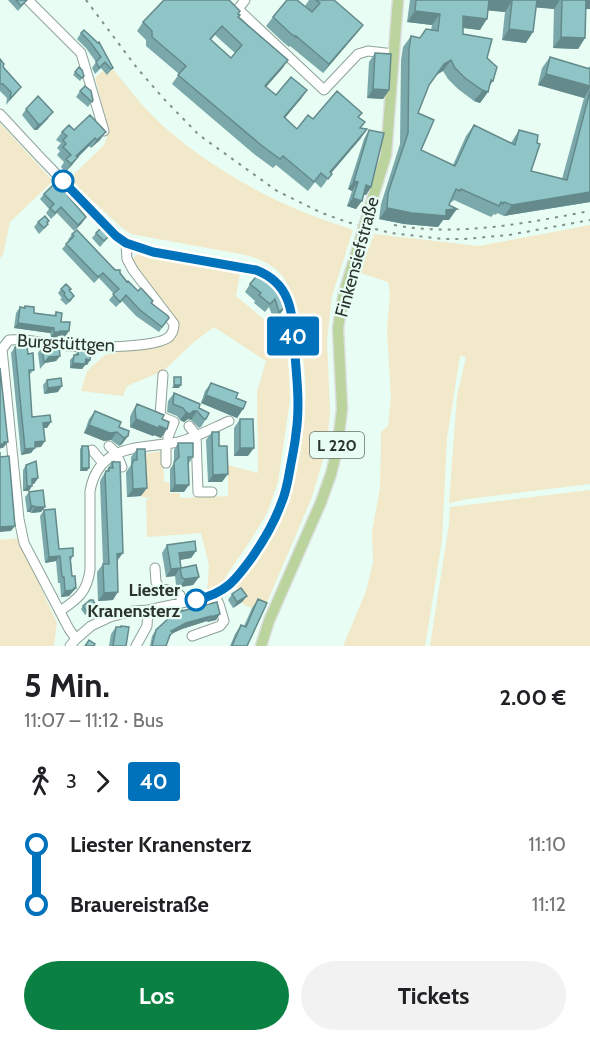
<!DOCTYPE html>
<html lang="de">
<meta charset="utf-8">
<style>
body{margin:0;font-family:Cabin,sans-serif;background:#f2f2f2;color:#202124;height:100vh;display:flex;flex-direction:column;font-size:22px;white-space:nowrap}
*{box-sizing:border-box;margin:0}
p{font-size:20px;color:#757577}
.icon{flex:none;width:33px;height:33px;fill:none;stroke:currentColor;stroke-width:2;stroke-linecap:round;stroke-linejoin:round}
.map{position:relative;height:646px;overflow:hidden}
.drawer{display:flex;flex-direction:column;background:#fff;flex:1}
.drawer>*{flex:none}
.badge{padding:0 12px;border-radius:4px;font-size:21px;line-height:39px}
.map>.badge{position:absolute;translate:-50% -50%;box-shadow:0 0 0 3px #fff}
.legs{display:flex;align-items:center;gap:9px;height:66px;padding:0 24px;font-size:20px}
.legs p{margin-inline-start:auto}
.head{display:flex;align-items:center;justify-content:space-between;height:102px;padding:0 24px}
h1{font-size:33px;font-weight:700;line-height:45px}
.primary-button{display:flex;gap:12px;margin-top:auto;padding:12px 24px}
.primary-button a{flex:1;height:69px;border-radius:36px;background:#0b8043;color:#fff;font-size:24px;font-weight:700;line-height:69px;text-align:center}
.primary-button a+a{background:#f2f2f2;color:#202124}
ul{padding:0 24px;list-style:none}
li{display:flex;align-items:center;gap:21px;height:60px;font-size:22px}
li i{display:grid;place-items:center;width:9px;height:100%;margin:0 8px;background:currentColor}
li i::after{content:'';width:15px;height:15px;margin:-8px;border:4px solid;border-radius:50%;background:#fff}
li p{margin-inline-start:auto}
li:first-child i{background:linear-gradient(#0000 50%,currentColor 0)}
li:last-child i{background:linear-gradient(currentColor 50%,#0000 0)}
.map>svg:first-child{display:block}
</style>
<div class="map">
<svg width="590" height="646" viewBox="0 0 590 646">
<rect width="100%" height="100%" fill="#e8fdf3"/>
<path fill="#f1e9ca" d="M109,65c17,19 32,41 52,59 33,30 74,56 115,76 25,12 51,21 77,30l-21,66 -5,46 3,67 -3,37 -15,51 -49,115 -19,-7 -7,-11 3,-3 -5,-5c25,-29 45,-61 56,-98 3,-10 5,-21 7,-31 3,-17 6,-33 7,-50 2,-21 -1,-43 -4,-64 -2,-21 -4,-46 -17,-65 -9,-13 -24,-19 -38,-23l-115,-21 -10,-7 -52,-48 35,-34 5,-15 -14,-52z
M0,123l53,58 -43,41 -7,33 -3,3z
M590,225v259l-123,15 -18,4 8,-107 9,-39 -6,-1 -13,82 -5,103 -17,105h-82l23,-55 7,-29 -1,-29 8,-46 1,-55 7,-6 3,-29 -4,-66 3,-37 -2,-12 -28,-9 14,-39 105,12z
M138,253l60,14 42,6 -4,23 35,29 14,2 4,48 1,25 -12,82 -11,31 -15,25 -30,44 -15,10 2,-27 -8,-32 -54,4 -1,-37 5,-1 -9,-2 -1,-43 22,-3 1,31h5l1,11h10v5l48,-2v-31l30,8 -1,-81 9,-31 -52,-34 -20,15 -31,29 -36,15 -4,10 -42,-5 6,-20 18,-16 64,-14 9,-11 -1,-8 -27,-38 -19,-23z
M590,490v156h-160l19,-122 1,-17z
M18,538l39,85 -3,23h-54v-107l2,1z"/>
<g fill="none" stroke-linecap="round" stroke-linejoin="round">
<defs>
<path id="minor" d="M28,0l53,53 23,78
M245,0l-7,9 86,81 34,-36 10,-3 26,3
M0,114l39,42 77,80 18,11 19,5 103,18 19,10 10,13 5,16 8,90 -1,33 -14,70 -7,16 -16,27 -14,20 -16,20 -11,8 -10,4 -61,13 -15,1 -23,6 -19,9 -15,13 -6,7
M0,348l2,1 7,-9c20,-2 40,5 60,6 19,2 87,2 100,-9 4,-4 5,-8 5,-13l-41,-54 -6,-11 -1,-16
M2,349l17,170 5,24 45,86 7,10
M163,375l-3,41 14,6 -6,15
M189,426l7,9 2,57h14
M166,443v20
M109,446l7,7 6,14
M92,450l11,13
M155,568l1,14 4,6 15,4 5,3 2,7
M60,611c18,-12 27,-19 30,-41v-79c9,-48 50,-42 88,-49 17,-4 35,-14 51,-21
M192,636l28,-10 4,-5 -5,-17 -5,-9
M136,646l11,-20 1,-16"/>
<path id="major" d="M369,210l17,-55 12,-155
M261,646l8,-25 52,-119 10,-28 6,-24 5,-41 -4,-81 6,-35 18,-59"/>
</defs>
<use href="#minor" stroke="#8fa299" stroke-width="11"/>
<use href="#major" stroke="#dddede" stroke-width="13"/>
<use href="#minor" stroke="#fff" stroke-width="9"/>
<use href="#major" stroke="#bbd49e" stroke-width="10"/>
<path stroke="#829089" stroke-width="2" stroke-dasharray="3 6" stroke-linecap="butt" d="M86,0l51,68 26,30 36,37 78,56 45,22 25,9 44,11 52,6h21l45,-4 81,-15
M394,225c65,12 132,-2 196,-14"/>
<defs>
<path id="major-bridge" d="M362,234l7,-24"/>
</defs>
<use href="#major-bridge" stroke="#dddede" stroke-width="13" stroke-linecap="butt"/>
<use href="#major-bridge" stroke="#bbd49e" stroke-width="10"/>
</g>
<path fill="#7ba9ab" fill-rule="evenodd" d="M8,0h19l-9,11z
M309,0h25l29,25 -7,9 -33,39 -33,-27 -1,1 -6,-5 -17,-16 7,-9 39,-5 -7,-6z
M410,0h180v9h-4l-1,29 -7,11 -25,-1 1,-39 -18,-2 -10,36 -24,-3 3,-28 -17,-2 -8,20 -17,-2v6l24,24 2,29 -1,5 -8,11 -6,-2 -16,-12 -10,-10 -5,-8 -7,4 -7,10 -11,28 3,37 32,15 13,-29 8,-11 37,18 8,-13 12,41 31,8 22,-81 -46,-13 4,-17 8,-11 38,11 2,-2v136l-86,14 -7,-3 -1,2 -2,-1 -3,3 -37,-17 -2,2 -1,-1 -2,4v15h-6l-5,7 -34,-3 -25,-5 2,-15 19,-60 1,-84 2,-13 8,-11 9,2 11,-8 1,-5 -25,-3z
M238,14l1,3 49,43 -22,27 10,8 31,-5 -22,28 12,11 16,-10 46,-1 2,20 -30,35 -6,10 -4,5 -6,-6 -7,9 -32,-26 -3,3 -19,-14 -82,-70 7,-10 -33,-28v-6l-9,-9 6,-9zM215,35l20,18 -4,5 -20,-18z
M81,33l32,35 -6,7 -6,-7 -6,6 -3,-6 4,-6 -10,-14 -9,-9z
M375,53l14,37 -6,9 -16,-1 2,-36z
M0,59l4,9 17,19 -15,18 1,-7 -7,-7z
M75,72l9,4 -4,5 -7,-6z
M80,91l13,9 -5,7 -12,-10z
M26,109l23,9 -12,12h-3l-12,-15z
M74,130l26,10 -9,8 -2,-2 -11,11 -6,8 -7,7 -4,-5 3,-5 -7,-7 3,-4 -3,-3 4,-5 -5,-3 6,-8z
M369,130l2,57 -5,8 -2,-1 -8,15 -9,-3 5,-15 -4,-2 16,-50z
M44,194l38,29 -8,8 -17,-18 -6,6 -5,-6 3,-4 -9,-10z
M38,222l10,2 -4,5 -5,5 -5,-7z
M96,233l13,3 -4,5 -5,6 -8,-9z
M72,234l48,39 7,9 25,21 17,15 -10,14 -23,-16 -14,-15 -6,6 -7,-7 5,-6 -15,-16 -5,5 -32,-34 7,-8 -1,-1z
M250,284l35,9 -5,21 -6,6 -5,-13 -4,5 -11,-9 1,-2 -10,-9z
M61,289l8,2 5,5 -3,5 -5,4 -6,-6 2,-1 -4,-5z
M25,306l9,7 20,2 2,-3 5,10 4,15 -7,-1 -2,2 -5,-1 -1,-4 -36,-5 2,-15 4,-6 4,1z
M15,347l13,7 6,16 -5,5 3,42 15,11h-4l-2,19h-6l-4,6 -10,2 -10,-102z
M42,347l18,9 -4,5 -11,2 -5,6 -2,-16z
M79,350l11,10 -3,5h-2l-3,4 -12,-1v-8z
M47,380l11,12 -14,2 -1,-9z
M211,383l25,15 7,11 -6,9 -36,-15 4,-12z
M174,393l25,15 7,11 -5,8 -2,1 -8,-8 -3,-1 -4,3 -4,-2 -3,-4 -10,-4 1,-11z
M137,404l25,15 -1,19 -7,-3 -1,1 -23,-9v-10l2,-5z
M95,411l24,16 9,9 -6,8 -3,2 -8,-6 -7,1 -20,-8 5,-14z
M240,419l8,37h-14v-28z
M212,432l7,14 3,36h-14l-2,-42z
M178,443l15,14 -4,6 -5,29h-14v-23l4,-6v-13z
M82,446l5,25h-7v-22z
M137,449l4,47 -14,1 -1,-25 5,-7v-8z
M112,462l5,99 -4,39 -15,1 -1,-29 6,-8 -3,-82 1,-3z
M26,465l12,13 -4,6h-2l-3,7h-6v-21z
M29,492l16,15 -4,5 -10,1 -1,-1h-3l-2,-15z
M44,510l15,39 14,7 -2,4 1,16 4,12 -7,8 -8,1 -1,-14h-2l-2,-22 -11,2 -5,-47z
M167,545l29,6 -5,7 -11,2 1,8 18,9 -6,8 -13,2 -4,-2 -1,-9 -9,1 -4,-24z
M232,594l15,2 -5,6 -9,6 -5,-8z
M258,599l-11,47h-17l5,-12 6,-9 3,1 8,-18z
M83,606h13l-2,2 -9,7 -4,-6z
M182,611l38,3 -4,6 -9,2v-1l-25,8 -11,5 -5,12h-16l2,-10 4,-6z
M121,626l5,20h-17l2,-12 5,-7h4z"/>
<path fill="#648a8b" d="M489,0h12l11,1 -7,11 -23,-2z
M535,0h25l-6,9 -24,-2z
M585,0h5v9h-11z
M415,11l25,3 -8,11 -25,-3z
M463,16l24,3 -7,11 -24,-3z
M363,25l-7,9 -33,39 6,-9z
M509,29l24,3 -7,11 -24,-3z
M561,37l24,1 -7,11 -25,-1z
M288,60l-6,9 -23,26 6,-9z
M451,60l-8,11 -7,4 8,-11z
M546,74l44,12v2l-6,10 -46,-13z
M491,80l2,1 -7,10 2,1 -8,11 -6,-2z
M373,89l16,1 -6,9 -16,-1z
M307,90l-6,9 -23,27 6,-9z
M53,112l-16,18h-3l4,-6z
M367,129l-6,9 -34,40 3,-6z
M106,132l-6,8 -9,8 6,-8z
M95,138l-6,8 -18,18 5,-8z
M78,157l-6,8 -7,7 6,-8z
M354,181l4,1 -6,9 -4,-2z
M366,185l5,2 -5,8 -5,-1z
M590,192v10l-86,14 8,-11z
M353,198l9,3 -6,8 -9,-3z
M387,208l59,2 11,-1 -8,11h-6l-5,7 -34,-3 -25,-5z
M86,217l-4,6 -8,8 4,-6z
M286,306l-6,8 -6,6 5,-8z
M18,323l36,5 -4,5 -36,-5z
M60,331h9l-4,6 -7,-1 -2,2 -5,-1 3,-5z
M60,356l-4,5 -11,2 4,-6z
M86,359l4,1 -3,5h-2l-3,4 -12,-1 3,-5z
M174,385h7l-2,3h-7z
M62,386l-4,6 -14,2 4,-6z
M206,395l37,14 -6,9 -36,-15z
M193,411h4l-6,9 -3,-1 -4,3 -4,-2 6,-8z
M136,419l23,7 8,3 -6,9 -7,-3 -1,1 -23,-9z
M51,422l-4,6h-8l4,-5z
M89,425l28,7 -6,8 -7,1 -20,-8z
M128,436l-6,8 -3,2 5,-8z
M45,441l-4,6 -10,1 4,-6z
M4,442h4l-5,6h-2l-1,1v-5z
M35,448l-4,5 -10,2 4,-6z
M240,448h14l-6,8h-14z
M82,468h7l-2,3h-7z
M228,474l-6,8h-14l5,-7z
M38,478l-4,6h-6l4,-5z
M175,485h14l-5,7h-14z
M27,486h5l-3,5h-6z
M147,488l-6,8 -14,1 6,-8z
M31,506h3l-4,6h-3z
M35,507h10l-4,5 -10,1z
M15,526l-4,5 -11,1v-5z
M196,551l-5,7 -18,3 6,-8z
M123,553l-6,8v-7z
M60,556l-4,5 -11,2 4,-6z
M180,568l-5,8 -9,1 5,-8z
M199,577l-6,8 -13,2 5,-8z
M74,588h2l-7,8 -8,1 4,-6z
M118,592l-5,8 -15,1 6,-8z
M247,596l-5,6 -9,6 4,-6z
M220,614l-4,6 -9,2 4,-5z
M211,616l-4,5 -25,8 -11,5 -2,4 2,-7 15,-8z"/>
<path fill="#8fc5c7" stroke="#648a8b" stroke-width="1.5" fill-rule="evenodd" d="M16,0h11l-6,6z
M164,0h65l11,11 -2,3 2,1 -2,2 50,43 -23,26 11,9 15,-18 16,13 -23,27 13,12 11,-14 5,4 24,-28 25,22 -4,4 7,5 -5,6 7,1 -37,43 2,2 -4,5 -7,-6 -7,9 -31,-26 -3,3 -19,-14 -83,-70 8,-9 -34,-29v-6l-9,-9zM222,26l20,19 -11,13 -21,-19z
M287,0h10l15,12 8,-9 -4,-3h18l29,25 -34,39 -33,-28v1l-6,-4 -17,-16z
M416,0h73l-2,19 -24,-3v18l29,5 -5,19 10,9 -4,14 -2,-1 -3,12 -6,-2 -17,-12 -10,-10 -4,-8 -7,4 -15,21 -11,28 16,7 -13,30 34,16 19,-41 41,20 4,-15 19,5 -1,8 3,1 -9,27 36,9 23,-89v101l-78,13 -8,-3 -1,2 -2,-2 -2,4 -38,-17 -1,2 -4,-2 -7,16 8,4 -11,1v6l-34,-3 -25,-5 1,-15 20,-60 1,-84 2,-13 9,2 6,-9 12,2 2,-17 -25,-3z
M501,0h36l-4,32 -24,-3 3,-28z
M562,0h24l-1,38 -24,-1z
M84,30l14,13 1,-1 14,26 -2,1 -6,-7 -6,6 -3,-6 5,-5 -11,-15 -9,-9z
M375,53l16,1 -2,36 -16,-1z
M550,57l40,12v17l-44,-12z
M0,59l4,5 -1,2 1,2 17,19 -11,12 1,-7 -8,-8h-3z
M79,67l3,3 2,6 -2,2 -7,-6z
M85,86l6,5 2,9 -1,2 -12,-11z
M38,96l15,16 -12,12h-3l-12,-15z
M90,115l16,17 -9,8 -2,-2 -19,18 2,1 -7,7 -5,-5 5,-4 -8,-8 3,-3 -3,-4 4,-4 -5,-4 7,-7 5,5z
M369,130l15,3 -13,54 -5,-2 -4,16 -9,-3 5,-16 -4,-1z
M56,182l30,35 -8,8 -17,-18 -6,6 -5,-5 4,-4 -10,-10z
M45,216l4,5 -2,1 1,2 -4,4 -6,-6z
M102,227l7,9 -5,5 -8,-8z
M77,230l38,40h5v3l7,9 1,-1 10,10 3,-3 12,13 -2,2 17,13 1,2 -7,9 -22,-17 -14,-15 -6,7 -7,-8 6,-5 -16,-16 -5,4 -32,-33 8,-8 -2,-2z
M260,272l25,21 1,13 -7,6 -4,-13 -5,5 -11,-9 2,-2 -11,-9z
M66,284l5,5 -2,1 5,6 -5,5 -5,-6 1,-2 -4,-4z
M25,306l9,1v6l22,3v-4l6,1 -1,9h9l-1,9h-9v1h-6v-4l-36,-5 2,-16 5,1z
M27,346l1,8 5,-1 1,17h-5l3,47 18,-2 1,7 -8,1 2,18 -10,1v6l-10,1 -10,-102z
M59,346l1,10 -11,1 -5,6 -2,-16z
M79,350l12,1 -1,9 -4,-1 -1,5 -12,-1 1,-8h4z
M0,368l8,74h-4v2h-4z
M174,377h7v8h-7z
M61,378l1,8 -14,2 -1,-8z
M211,383l27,10 -2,5 10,4 -3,7 -37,-14z
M174,393l26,11 -1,4 10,5 -3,6h-2l-7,-8h-4l-3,3 -4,-2 -3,-4 -10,-4z
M137,404l27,11 -2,4 7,3 -2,7 -8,-3 -1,2 -22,-9 -1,-10z
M95,411l26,11 -2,5 10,4 -1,5 -4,2 -7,-6 -7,1 -21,-8z
M240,419h13l1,29h-14z
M212,432h7v14h8l1,28 -15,1z
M178,443h15v14h-5l1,28h-14l-1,-23 5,-5z
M82,446h6l1,6v16h-7z
M137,449h8l2,39 -14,1 -1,-25 2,-4h3z
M0,452v5l9,-1 6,70 -15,1z
M36,461l2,17 -6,1v7h-5l-1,-21z
M112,462h8l3,91 -6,1 1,38 -14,1 -1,-29h6l-4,-90 1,-3h3v-3h4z
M43,490l2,17h-10l-1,-1h-3l-2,-14z
M55,509l4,40 14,-1v8l-3,1 2,19h3l1,12h-2l-1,2 -8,1 -1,-14h-2l-2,-21 -11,1 -5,-47z
M195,541l1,10 -17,2 2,15 15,-3 3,12 -14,2 -3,-1 -2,-10 -9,1 -4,-24z
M241,588l6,8 -10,6 -5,-8z
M258,599l9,4 -20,43h-15l9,-21 5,2z
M90,600h3l3,6 -9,6 -4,-6z
M217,602l3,12 -9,3v-1l-25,7 -15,8 2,1 -3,3 -4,11h-14l4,-16 15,-14 11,-6v1z
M121,626l8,1 -3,19h-13l3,-19h5z
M89,640l6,4 -1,2h-9z"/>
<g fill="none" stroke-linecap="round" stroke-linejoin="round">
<defs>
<path id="line-1" d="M63,181l53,55 10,7 27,9 103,18c39,15 36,48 39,85 2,25 5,52 1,78 -1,12 -4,24 -6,36 -2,12 -4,24 -9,35 -7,19 -17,36 -28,52 -18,25 -27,37 -57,44"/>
</defs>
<use href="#line-1" stroke="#fff" stroke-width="14"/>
<use href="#line-1" stroke="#0072bc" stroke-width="9"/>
</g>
<g fill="#fff" stroke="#0072bc" stroke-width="3">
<circle cx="63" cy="181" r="10"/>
<circle cx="196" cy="600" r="10"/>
</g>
<g text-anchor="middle" stroke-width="4.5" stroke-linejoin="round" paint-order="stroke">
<rect fill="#e8fdf3" stroke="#64706a" stroke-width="1.5" x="310" y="432" width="54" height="26" rx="4.5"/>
<g font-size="16" font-weight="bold" fill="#2b332f">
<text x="337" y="451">L 220</text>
</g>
<g font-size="18" fill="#2b332f" stroke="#e8fdf3">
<text transform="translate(357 257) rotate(-75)" y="6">Finkensiefstraße</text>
<text transform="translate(66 343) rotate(3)" y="6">Burgstüttgen</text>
</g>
<g font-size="18" font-weight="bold" fill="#2b332f" stroke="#e8fdf3" text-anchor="end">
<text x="180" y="596">Liester<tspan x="180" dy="21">Kranensterz</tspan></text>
</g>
</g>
</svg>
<b class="badge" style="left:293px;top:336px;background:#0072bc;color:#fff">40</b>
</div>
<section class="drawer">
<div class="head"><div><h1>5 Min.</h1><p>11:07 – 11:12 · Bus</p></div><b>2.00 €</b></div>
<div class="legs"><svg class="icon" aria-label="walk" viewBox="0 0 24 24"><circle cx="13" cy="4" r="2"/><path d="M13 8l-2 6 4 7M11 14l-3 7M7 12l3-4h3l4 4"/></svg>3<svg class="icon" aria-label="forward" viewBox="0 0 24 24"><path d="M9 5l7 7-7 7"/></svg><b class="badge" style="background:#0072bc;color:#fff">40</b></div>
<ul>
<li><i style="color:#0072bc"></i><b>Liester Kranensterz</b><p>11:10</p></li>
<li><i style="color:#0072bc"></i><b>Brauereistraße</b><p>11:12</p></li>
</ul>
<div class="primary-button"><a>Los</a><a>Tickets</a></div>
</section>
